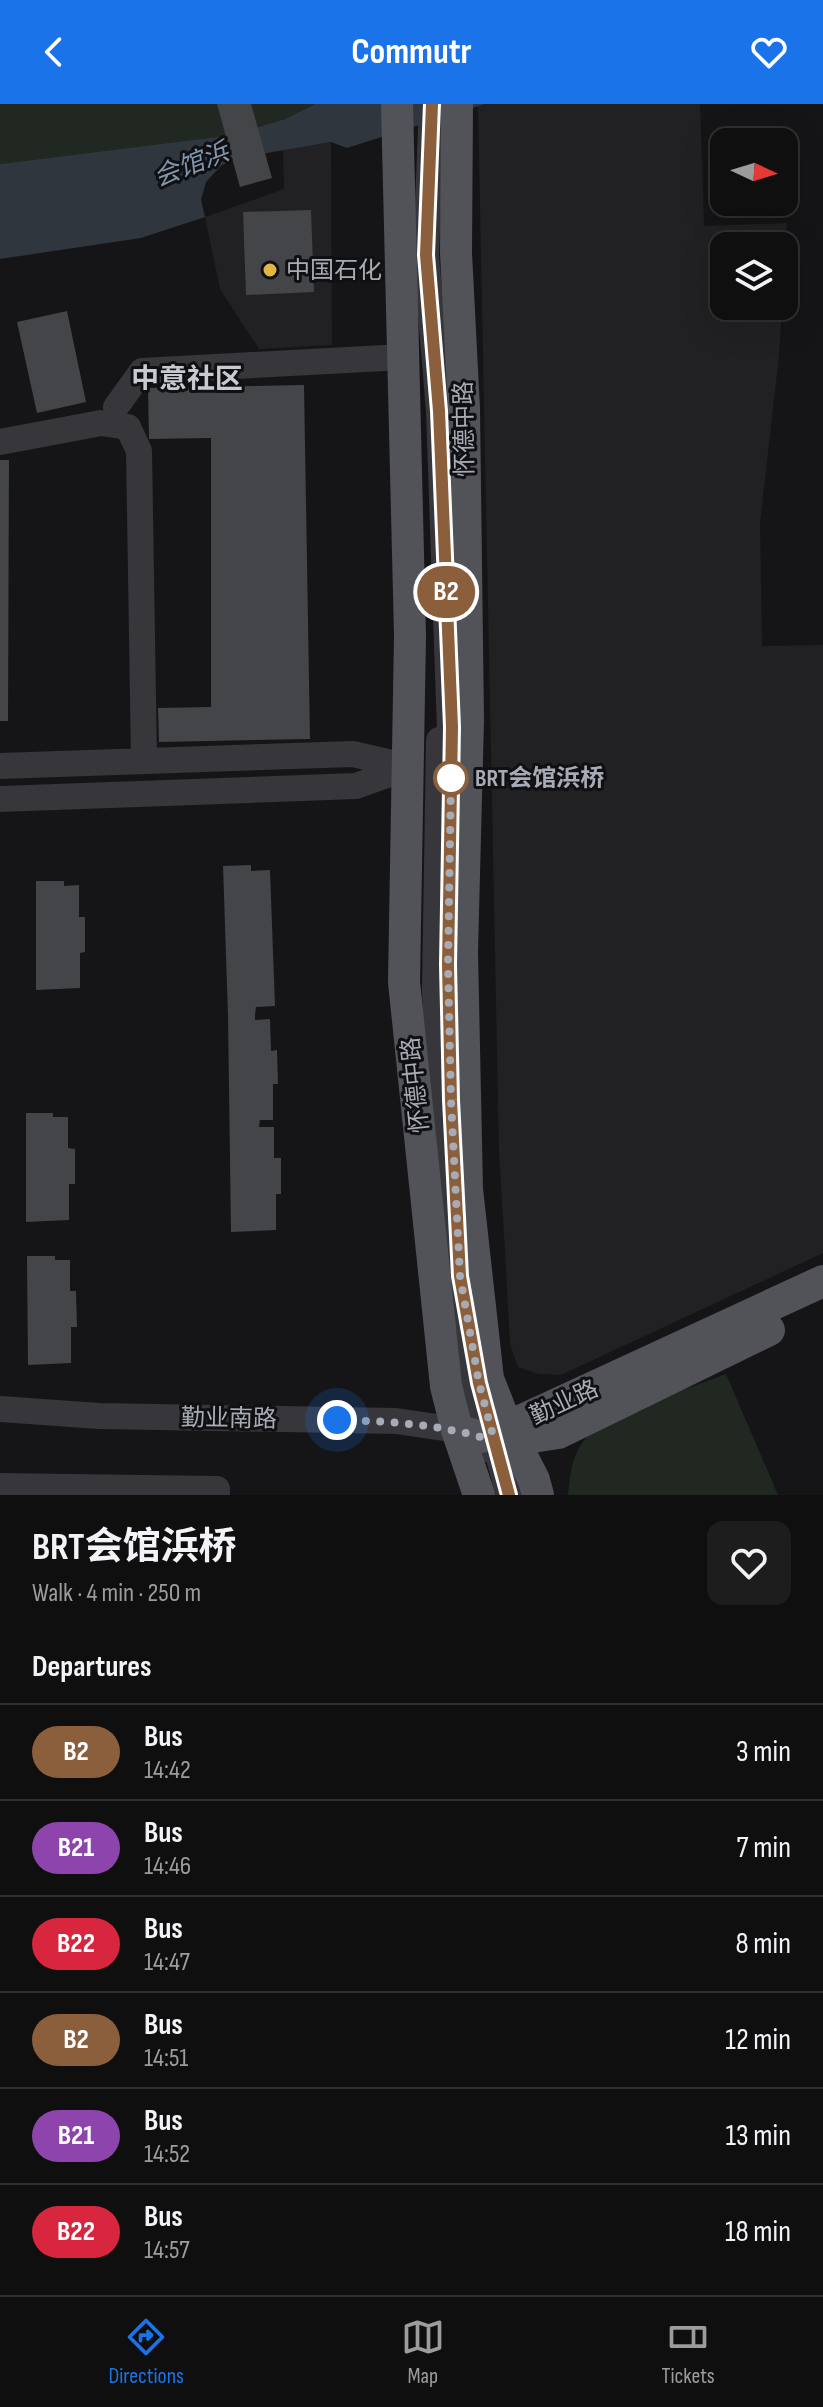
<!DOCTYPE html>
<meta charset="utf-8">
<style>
body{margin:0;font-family:"Sofia Sans Condensed","Noto Sans SC",sans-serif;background:#1e1d1e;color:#f1f3f6;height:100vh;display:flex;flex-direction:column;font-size:30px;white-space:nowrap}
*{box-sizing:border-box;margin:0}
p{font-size:26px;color:#9c9c9f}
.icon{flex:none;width:44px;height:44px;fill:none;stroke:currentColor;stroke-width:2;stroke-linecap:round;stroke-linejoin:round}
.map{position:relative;height:1391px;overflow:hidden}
.details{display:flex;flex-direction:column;background:#100f10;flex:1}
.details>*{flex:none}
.badge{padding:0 16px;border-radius:26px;font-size:28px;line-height:52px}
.needle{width:52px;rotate:94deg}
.controls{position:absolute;left:710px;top:24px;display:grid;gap:16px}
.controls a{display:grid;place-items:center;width:88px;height:88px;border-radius:16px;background:#100f10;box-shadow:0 8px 32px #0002,0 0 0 2px #302f30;font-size:40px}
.you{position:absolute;width:40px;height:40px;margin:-20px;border:6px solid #fff;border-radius:50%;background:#1a73e8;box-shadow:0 0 0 12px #1a73e833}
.map>.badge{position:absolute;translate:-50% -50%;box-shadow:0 0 0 4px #fff}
h2{padding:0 32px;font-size:30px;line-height:72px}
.round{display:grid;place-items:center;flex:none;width:84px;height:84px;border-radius:16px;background:#1e1d1e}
.headline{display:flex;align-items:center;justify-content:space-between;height:136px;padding:0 32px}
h1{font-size:38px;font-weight:700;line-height:60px}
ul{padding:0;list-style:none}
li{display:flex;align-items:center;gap:24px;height:96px;padding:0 32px;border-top:2px solid #302f30}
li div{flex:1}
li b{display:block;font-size:30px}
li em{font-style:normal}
li .badge{min-width:88px;font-weight:700;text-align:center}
header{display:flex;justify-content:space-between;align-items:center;height:104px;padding:0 32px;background:#1a73e8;color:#fff;font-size:36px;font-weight:700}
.dock{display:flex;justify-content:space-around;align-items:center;height:112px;border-top:2px solid #302f30;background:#100f10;font-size:22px;color:#9c9c9f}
.dock a{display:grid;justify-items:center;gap:4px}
.dock .on{color:#1a73e8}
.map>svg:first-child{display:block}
</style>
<header><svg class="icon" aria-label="back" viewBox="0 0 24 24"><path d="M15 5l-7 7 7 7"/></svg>Commutr<svg class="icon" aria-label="heart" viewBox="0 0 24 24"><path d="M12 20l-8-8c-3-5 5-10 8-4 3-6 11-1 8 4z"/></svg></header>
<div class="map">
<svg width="823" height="1391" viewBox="0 0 823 1391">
<rect width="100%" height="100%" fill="#151416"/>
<path fill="#212123" d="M485,0h215l4,122 83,-3 -3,49v-26h-60v60h58l-3,50 -19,166 2,124 61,-1v608l-262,122 -22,-1 -21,-7 -8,-23 -5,-92 -6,-100 -21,-1046z
M331,38l1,203 -73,4 -39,-60 -15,-72 79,-28 -1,-39z"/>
<path fill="#212822" d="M0,0h315l-30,15 -53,16 -232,29z
M726,1270l52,121h-210c2,-21 4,-43 20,-59 24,-24 103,-48 138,-62z"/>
<path fill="#2f363e" d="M315,0h170l-138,44 -16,-6 -88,15 -21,8 -16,17 -5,18 4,17 -64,21 -141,21v-95l232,-29 53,-16z"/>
<path fill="#444549" d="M217,0h34l21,74 -32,9z
M311,106l3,82 -68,3 -3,-83z
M67,207l19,91 -49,11 -20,-91z
M304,281l6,354 -151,3 -1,-34 53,-1v-269l-62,1 -1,-51z
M0,356h9l-1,261h-8z
M251,761v6l19,-1 5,136 -19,1 -1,8v5l15,-1 1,32 6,-1 1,34h-5v36h-13l-1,7h15v31h7v36h-5v36l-45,2 -3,-217 -5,-149z
M36,777h28v5l15,-1v32h6v35l-5,1v35l-44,2z
M26,1009h27v4h15v31l7,1v35h-6v36l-43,2z
M27,1152h28v4h15v31h6l1,36h-6v36l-43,2z"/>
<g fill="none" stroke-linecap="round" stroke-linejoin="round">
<path stroke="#36363b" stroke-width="26" d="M432,0l-6,151 13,156 12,350
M116,303l26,-36 261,-14
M0,338l101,-19 27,4 11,24 5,310
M439,636l-4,248 3,121 9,144
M0,662l353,-12 56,13
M0,695l356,-13 53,-19
M458,1128l2,44 8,44
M454,1200l13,79 18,66
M0,1305l99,7 297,5 61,9
M490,1321l19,70
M0,1382l217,3v6"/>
<path stroke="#525359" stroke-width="32" d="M397,0l13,531 -6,347 42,404 11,44 22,65
M457,0l-1,149 8,156 4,311 -6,232 5,237 21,190 19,48 27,53 4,15
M457,1326l24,7 26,-10 316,-146
M501,1338l57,-9 211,-103"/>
</g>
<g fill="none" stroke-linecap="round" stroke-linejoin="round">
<defs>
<path id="line" d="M432,0l-6,151 13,156 13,316 -4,238 3,135 9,176 19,107 30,112"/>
</defs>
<use href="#line" stroke="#fff" stroke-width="18"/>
<use href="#line" stroke="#8b5e3c" stroke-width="12"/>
<path stroke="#a7abb5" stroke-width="8" stroke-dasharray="0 14.4" d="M337,1316c49,1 97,4 144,17l11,-5 -13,-49 -19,-107 -9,-176 -3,-135 3,-187"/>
</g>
<circle fill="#e2b640" stroke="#100f11" stroke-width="3" cx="270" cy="166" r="8"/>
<circle fill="#fff" stroke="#8b5e3c" stroke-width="4" cx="451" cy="674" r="16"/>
<g text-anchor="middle" stroke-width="6" stroke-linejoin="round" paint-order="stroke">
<g font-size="24" fill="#a7abb5" stroke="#100f11" text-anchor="start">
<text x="286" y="174">中国石化</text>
</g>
<g font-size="24" fill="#a7abb5" stroke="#100f11">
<text transform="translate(464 325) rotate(-91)" y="8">怀德中路</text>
<text transform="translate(415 981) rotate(-96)" y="8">怀德中路</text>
<text transform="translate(564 1298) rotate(-25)" y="8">勤业路</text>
<text transform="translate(229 1314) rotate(1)" y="8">勤业南路</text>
</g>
<g font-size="24" font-weight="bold" fill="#a7abb5" stroke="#100f11" text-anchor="start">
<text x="475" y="682">BRT会馆浜桥</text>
</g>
<g font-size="26" font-style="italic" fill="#8196ad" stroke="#100f11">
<text transform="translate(191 60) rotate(-21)" y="9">会馆浜</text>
</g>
<g font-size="28" font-weight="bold" fill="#c8cad2" stroke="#100f11">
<text x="187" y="284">中意社区</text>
</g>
</g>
</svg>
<div class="controls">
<a><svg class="needle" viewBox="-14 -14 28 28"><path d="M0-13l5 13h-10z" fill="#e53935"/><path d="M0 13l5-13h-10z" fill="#9c9c9f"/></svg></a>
<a><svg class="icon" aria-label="layers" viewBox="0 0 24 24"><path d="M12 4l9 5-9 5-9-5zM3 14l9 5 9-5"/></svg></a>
</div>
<div class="you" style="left:337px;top:1316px"></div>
<b class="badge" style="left:446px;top:488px;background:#8b5e3c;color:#fff">B2</b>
</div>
<section class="details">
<div class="headline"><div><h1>BRT会馆浜桥</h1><p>Walk · 4 min · 250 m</p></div><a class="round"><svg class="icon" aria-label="heart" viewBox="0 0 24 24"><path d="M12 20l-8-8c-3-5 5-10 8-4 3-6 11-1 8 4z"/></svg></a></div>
<h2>Departures</h2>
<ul>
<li><span class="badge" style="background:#8b5e3c;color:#fff">B2</span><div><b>Bus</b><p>14:42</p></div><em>3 min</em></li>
<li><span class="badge" style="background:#8e44ad;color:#fff">B21</span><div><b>Bus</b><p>14:46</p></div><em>7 min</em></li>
<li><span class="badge" style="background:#d7263d;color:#fff">B22</span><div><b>Bus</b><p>14:47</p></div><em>8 min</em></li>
<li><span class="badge" style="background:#8b5e3c;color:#fff">B2</span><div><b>Bus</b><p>14:51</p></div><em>12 min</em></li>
<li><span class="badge" style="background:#8e44ad;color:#fff">B21</span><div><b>Bus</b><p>14:52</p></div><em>13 min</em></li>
<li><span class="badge" style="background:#d7263d;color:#fff">B22</span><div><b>Bus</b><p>14:57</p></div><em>18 min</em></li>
</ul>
</section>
<nav class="dock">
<a class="on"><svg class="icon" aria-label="directions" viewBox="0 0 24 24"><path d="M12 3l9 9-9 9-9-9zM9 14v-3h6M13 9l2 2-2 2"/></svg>Directions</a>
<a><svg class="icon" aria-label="map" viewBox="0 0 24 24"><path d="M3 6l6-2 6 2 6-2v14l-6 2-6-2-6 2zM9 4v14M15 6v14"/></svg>Map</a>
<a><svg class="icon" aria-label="tickets" viewBox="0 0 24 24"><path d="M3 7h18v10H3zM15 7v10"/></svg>Tickets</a>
</nav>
